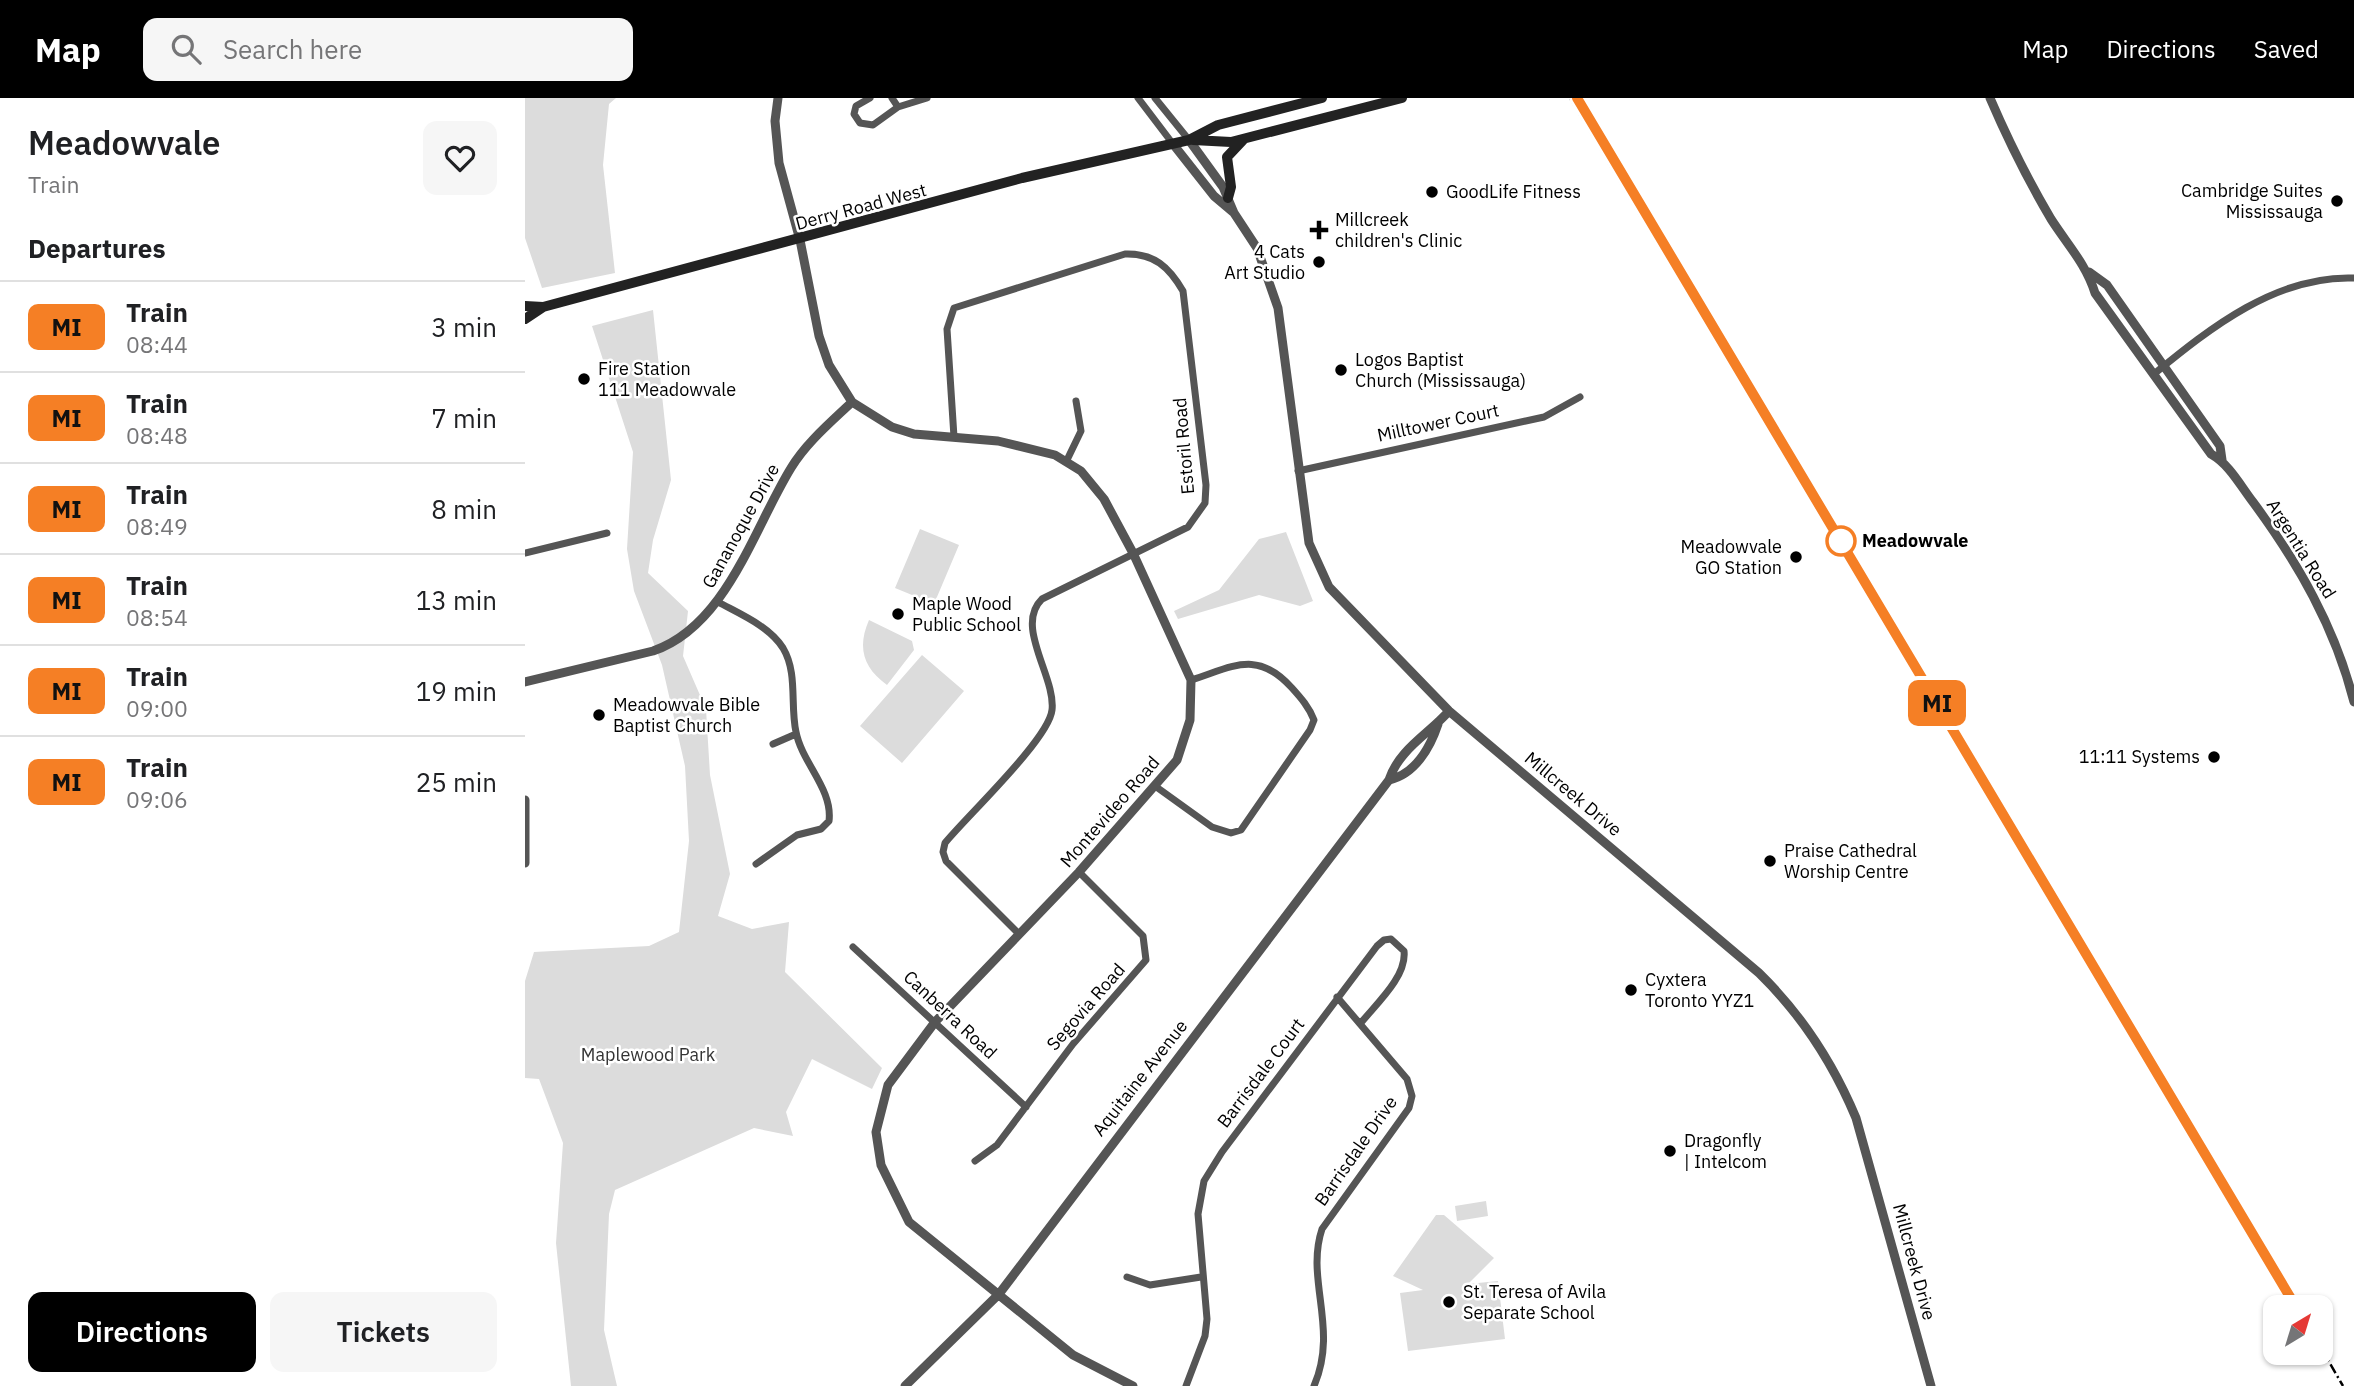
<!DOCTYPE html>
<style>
body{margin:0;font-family:"IBM Plex Sans",sans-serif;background:#f6f6f6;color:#202124;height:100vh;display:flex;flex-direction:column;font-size:26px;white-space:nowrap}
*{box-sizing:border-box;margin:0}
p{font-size:23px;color:#757577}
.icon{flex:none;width:38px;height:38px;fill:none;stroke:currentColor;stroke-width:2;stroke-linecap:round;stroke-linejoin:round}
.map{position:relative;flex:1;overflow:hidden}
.sheet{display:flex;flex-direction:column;background:#fff;width:525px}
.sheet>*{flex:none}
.badge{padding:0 14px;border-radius:10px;font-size:24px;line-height:46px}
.needle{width:46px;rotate:38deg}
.buttons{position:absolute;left:1738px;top:1197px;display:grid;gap:14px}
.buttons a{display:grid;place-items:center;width:70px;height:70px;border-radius:14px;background:#fff;box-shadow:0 2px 5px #0004;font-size:35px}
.map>.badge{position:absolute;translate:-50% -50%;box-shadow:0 0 0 4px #fff}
h2{padding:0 28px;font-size:26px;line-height:63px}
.round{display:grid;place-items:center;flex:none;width:74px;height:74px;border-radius:14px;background:#f6f6f6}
.summary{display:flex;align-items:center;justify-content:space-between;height:119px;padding:0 28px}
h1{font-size:33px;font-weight:600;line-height:52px}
.action{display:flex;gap:14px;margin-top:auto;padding:14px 28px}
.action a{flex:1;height:80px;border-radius:14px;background:#000;color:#fff;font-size:28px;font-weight:600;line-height:80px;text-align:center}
.action a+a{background:#f6f6f6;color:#202124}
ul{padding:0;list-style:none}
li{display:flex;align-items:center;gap:21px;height:91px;padding:0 28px;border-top:2px solid #e0e0e0}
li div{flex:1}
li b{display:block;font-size:26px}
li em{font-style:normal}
li .badge{min-width:77px;font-weight:700;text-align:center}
header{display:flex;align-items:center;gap:42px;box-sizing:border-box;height:98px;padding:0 35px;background:#000;color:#fff}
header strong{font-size:33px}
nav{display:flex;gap:38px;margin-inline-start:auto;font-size:24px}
.search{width:490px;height:63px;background:#f6f6f6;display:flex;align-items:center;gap:18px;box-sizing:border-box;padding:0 24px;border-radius:14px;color:#757577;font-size:26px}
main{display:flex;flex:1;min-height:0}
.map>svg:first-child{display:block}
</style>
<header>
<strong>Map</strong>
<div class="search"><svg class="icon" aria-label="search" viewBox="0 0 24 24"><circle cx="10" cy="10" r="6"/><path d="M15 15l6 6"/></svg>Search here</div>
<nav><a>Map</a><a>Directions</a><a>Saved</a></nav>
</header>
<main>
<section class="sheet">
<div class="summary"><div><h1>Meadowvale</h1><p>Train</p></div><a class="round"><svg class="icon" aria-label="heart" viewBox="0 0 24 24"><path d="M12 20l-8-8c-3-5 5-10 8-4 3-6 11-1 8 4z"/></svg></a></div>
<h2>Departures</h2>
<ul>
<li><span class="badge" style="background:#f57f25;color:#111">MI</span><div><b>Train</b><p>08:44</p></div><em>3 min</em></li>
<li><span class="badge" style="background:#f57f25;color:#111">MI</span><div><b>Train</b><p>08:48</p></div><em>7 min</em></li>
<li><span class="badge" style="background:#f57f25;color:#111">MI</span><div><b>Train</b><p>08:49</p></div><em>8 min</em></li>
<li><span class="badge" style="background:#f57f25;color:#111">MI</span><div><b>Train</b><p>08:54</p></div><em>13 min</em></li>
<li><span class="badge" style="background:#f57f25;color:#111">MI</span><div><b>Train</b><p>09:00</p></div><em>19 min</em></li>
<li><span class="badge" style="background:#f57f25;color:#111">MI</span><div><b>Train</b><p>09:06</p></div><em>25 min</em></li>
</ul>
<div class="action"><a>Directions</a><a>Tickets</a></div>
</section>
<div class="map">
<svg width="1829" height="1288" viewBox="0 0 1829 1288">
<rect width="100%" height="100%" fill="#fff"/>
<path fill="#dcdcdc" d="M0,0h91l-7,6 -6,61 12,108 -73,15 -17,-50z
M128,212l18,170 -18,60 -5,33 40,38 -5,45 23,53 4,66 20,99 -12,42 34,13 37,-7 -4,50 97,96 -10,21 -60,-30 -26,53 7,24 -39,-8 -139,62 -6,24 -5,116 13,56h-46l-15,-143 7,-100 -24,-64 -14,-1v-97l9,-29 115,-6 30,-14 10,-91 -4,-75 -23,-101 -28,-74 -7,-42 6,-97 -41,-126z
M395,431l39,16 -25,59 -39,-16z
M761,434l27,69 -13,5 -41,-11 -81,24 -4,-8 45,-21 40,-51z
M344,522l43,21 2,9 -27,35c-24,-17 -30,-38 -18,-65z
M397,557l42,36 -62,72 -42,-37z
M961,1103l2,15 -31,5 -2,-15z
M911,1117h8l50,43 -26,26 30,-3 7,58 -97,12 -8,-58 23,-3 -30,-14z"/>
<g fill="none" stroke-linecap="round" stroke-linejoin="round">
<path stroke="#555" stroke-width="7" d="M345,0l-14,8 -2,8 6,9 13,2 25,-18
M367,0l6,9 29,-9
M613,0l35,46
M630,0l34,42
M1629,276c56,-46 123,-99 200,-96
M429,339l-7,-108 7,-21 171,-54c29,-1 44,13 58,37l23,194 -1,18 -17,24 -146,72c-28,27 14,78 10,111 -3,29 -85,106 -107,133l-2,9 3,9 73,73
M542,362l14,-29 -5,-30
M773,373l246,-54 36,-20
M0,455l82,-20
M193,504c22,12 51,24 65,46 15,25 7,57 13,84 6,31 37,57 33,89l-8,8 -24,6 -41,29
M248,646l23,-10
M630,688l57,41 19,6 10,-3 69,-100 4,-10c-5,-13 -13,-22 -22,-32 -35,-39 -59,-21 -101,-8
M328,849l173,160
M450,1063l22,-16 76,-101 73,-84 -3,-24 -64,-64
M602,1179l23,8 51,-8
M661,1288l19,-50 2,-17 -9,-105 6,-33 18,-29 155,-206 7,-6 7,-1 13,12c3,26 -29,54 -44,73
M789,1288c25,-58 -9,-106 8,-157l87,-121 3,-12 -5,-17 -70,-82"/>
<path stroke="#555" stroke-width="9" d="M253,0l-3,23 4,42 21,77 19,96 10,29 23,37 40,25 22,7 84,7 57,14 26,16 23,28 29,54 58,127 -1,40 -13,40 -98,112 -144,150 -47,63 -12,47 5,33 28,57 164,133 60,31
M1465,0c18,42 38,82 61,121 16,25 35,45 44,74l116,161c18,10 29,31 42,48 45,61 82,125 101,200
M664,42l34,47 11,26 23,35 21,60 31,235 20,44 120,124 310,262c42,41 74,90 97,145l75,268
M648,46l41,52 19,16
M1564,174l18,13 113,161 2,14
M0,584l128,-31c73,-25 100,-121 138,-183 15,-25 40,-46 61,-66
M864,682c26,-6 41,-32 49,-56
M0,702v63
M380,1288l94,-92 390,-514c10,-31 40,-46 60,-69"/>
<path stroke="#222" stroke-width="10" d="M668,42l38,2 171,-44
M703,100l3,-11 -4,-30 16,-17
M0,208l18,1 479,-129 167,-38 29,-15 104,-27
M0,221l18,-12"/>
<path stroke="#000" stroke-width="2.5" stroke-dasharray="10 3.5 2 3.5" stroke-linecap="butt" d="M1045,0l720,1209
M1796,1250l22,38"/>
</g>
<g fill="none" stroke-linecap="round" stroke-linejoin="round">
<defs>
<path id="line" d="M1052,0l719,1209"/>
</defs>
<use href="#line" stroke="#fff" stroke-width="16"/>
<use href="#line" stroke="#f57f25" stroke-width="10"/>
</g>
<g fill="#000" stroke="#fff" stroke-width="2.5">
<circle cx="907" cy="94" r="7"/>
<circle cx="1812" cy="103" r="7"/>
<path d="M790.5 121.5h7v7h7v7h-7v7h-7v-7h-7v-7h7z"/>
<circle cx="794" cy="164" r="7"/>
<circle cx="816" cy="272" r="7"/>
<circle cx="59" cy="281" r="7"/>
<circle cx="1271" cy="459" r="7"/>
<circle cx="373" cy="516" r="7"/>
<circle cx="74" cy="617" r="7"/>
<circle cx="1689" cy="659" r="7"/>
<circle cx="1245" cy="763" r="7"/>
<circle cx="1106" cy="892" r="7"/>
<circle cx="1145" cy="1053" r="7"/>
<circle cx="924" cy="1204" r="7"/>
</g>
<circle fill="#fff" stroke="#f57f25" stroke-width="3.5" cx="1316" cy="443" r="14"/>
<g text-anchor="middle" stroke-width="5" stroke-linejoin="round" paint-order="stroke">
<g font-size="18" fill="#000" stroke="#fff" text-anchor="start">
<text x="1798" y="99" text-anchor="end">Cambridge Suites<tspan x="1798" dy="21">Mississauga</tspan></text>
<text x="921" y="100">GoodLife Fitness</text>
<text x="810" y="128">Millcreek<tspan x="810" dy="21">children's Clinic</tspan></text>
<text x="780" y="160" text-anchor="end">4 Cats<tspan x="780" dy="21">Art Studio</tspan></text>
<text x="830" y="268">Logos Baptist<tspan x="830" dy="21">Church (Mississauga)</tspan></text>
<text x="73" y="277">Fire Station<tspan x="73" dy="21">111 Meadowvale</tspan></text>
<text x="1257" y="455" text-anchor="end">Meadowvale<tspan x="1257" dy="21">GO Station</tspan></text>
<text x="387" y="512">Maple Wood<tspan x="387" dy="21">Public School</tspan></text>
<text x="88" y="613">Meadowvale Bible<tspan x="88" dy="21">Baptist Church</tspan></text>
<text x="1675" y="665" text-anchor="end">11:11 Systems</text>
<text x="1259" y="759">Praise Cathedral<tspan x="1259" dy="21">Worship Centre</tspan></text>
<text x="1120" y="888">Cyxtera<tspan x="1120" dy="21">Toronto YYZ1</tspan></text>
<text x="1159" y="1049">Dragonfly<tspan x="1159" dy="21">| Intelcom</tspan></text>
<text x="938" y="1200">St. Teresa of Avila<tspan x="938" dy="21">Separate School</tspan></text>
</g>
<g font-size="18" fill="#000" stroke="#fff">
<text transform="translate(336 109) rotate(-15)" y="6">Derry Road West</text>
<text transform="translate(913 325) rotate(-12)" y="6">Milltower Court</text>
<text transform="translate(659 348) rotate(-95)" y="6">Estoril Road</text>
<text transform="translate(216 428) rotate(-61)" y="6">Gananoque Drive</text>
<text transform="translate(1776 451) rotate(58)" y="6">Argentia Road</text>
<text transform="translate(1048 696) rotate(40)" y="6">Millcreek Drive</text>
<text transform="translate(585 714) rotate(-49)" y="6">Montevideo Road</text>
<text transform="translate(561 909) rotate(-49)" y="6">Segovia Road</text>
<text transform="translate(425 917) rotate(43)" y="6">Canberra Road</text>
<text transform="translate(736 975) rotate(-53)" y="6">Barrisdale Court</text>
<text transform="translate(615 980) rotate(-52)" y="6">Aquitaine Avenue</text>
<text transform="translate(831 1053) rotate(-55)" y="6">Barrisdale Drive</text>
<text transform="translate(1389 1164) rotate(75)" y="6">Millcreek Drive</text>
</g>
<g font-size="18" font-weight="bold" fill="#000" stroke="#fff" text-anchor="start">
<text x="1337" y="449">Meadowvale</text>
</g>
<g font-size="18" fill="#333" stroke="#fff">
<text x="123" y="963">Maplewood Park</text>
</g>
</g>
</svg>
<div class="buttons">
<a><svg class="needle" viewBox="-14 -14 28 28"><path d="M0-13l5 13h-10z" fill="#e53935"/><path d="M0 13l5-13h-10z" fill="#757577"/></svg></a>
</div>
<b class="badge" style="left:1412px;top:605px;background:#f57f25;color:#111">MI</b>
</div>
</main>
